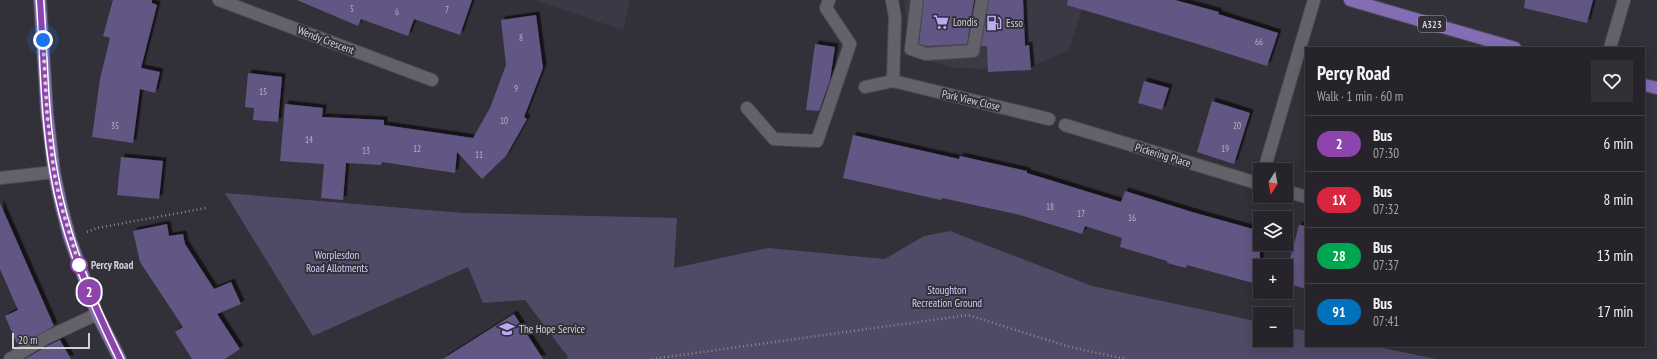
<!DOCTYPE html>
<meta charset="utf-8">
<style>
body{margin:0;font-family:"PT Sans Narrow",sans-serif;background:#323036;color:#f1f3f6;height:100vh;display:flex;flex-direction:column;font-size:15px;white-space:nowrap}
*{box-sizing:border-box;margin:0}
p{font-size:13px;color:#a4a4a8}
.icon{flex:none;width:22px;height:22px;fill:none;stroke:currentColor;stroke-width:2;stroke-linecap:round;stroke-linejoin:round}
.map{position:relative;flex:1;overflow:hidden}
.panel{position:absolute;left:1305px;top:47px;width:340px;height:300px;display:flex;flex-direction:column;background:#26242a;border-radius:0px;box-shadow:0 2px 10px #0003,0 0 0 1px #424147}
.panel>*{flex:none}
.badge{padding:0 8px;border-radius:13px;font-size:14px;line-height:26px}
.needle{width:26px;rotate:191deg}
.tools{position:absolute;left:1253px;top:163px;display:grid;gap:8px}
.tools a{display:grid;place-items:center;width:40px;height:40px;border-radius:0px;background:#26242a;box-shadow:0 2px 10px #0003,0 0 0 1px #424147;font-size:20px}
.scale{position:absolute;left:12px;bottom:10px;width:78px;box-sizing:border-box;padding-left:4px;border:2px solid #d2d1d6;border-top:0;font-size:11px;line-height:14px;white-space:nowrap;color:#d2d1d6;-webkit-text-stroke:3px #323038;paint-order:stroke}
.you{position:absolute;width:20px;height:20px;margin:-10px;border:3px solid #fff;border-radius:50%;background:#1a73e8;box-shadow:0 0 0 6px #1a73e833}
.map>.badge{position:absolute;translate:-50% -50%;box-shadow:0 0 0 2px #fff}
.round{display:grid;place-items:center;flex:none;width:42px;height:42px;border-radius:0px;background:#323036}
.headline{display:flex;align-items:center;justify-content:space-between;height:68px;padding:0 12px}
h1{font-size:19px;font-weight:700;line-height:30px}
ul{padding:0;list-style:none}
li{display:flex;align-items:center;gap:12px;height:56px;padding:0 12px;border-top:1px solid #424147}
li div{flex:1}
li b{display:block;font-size:15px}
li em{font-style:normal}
li .badge{min-width:44px;font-weight:700;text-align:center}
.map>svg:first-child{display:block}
</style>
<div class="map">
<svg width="1657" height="359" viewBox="0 0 1657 359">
<defs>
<filter id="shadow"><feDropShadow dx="3.5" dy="-3.5" stdDeviation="0" flood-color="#0009"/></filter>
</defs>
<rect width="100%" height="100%" fill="#323038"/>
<path fill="#3c3946" d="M534,0h96l-7,30z
M904,0h181l-16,50 -34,15 -54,4 -27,-1 -40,-11 -7,-7 -1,-36z"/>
<path fill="#514a67" d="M225,193l238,20 214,5 -3,50 94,-20 117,11 39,-23 26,-5 142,55 168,36v18h26v-13l20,4v15h68l62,13h-870l2,-2 -43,-57 -42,3 -15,-36 -155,69z"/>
<path fill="#625684" filter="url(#shadow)" d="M113,0h39v3l5,2 -16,63 19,4 -5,21 -15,-4 -7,54 -41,-6 8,-58 10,-41 -7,-2z
M297,0h175l-12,35 -46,-16 -6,17 -47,-17 -3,7z
M924,0h50l-7,44 -40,2 -8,-2z
M989,0h34l2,46 4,-1 2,25 -43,2 -1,-26h-6z
M1068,0h107l44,12 -1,2 60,19 -11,33 -63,-20 -137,-41z
M1525,0h68l-6,23 -63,-15z
M536,15l7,53 -19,49 3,2 -21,37 -24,23 -25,-27 -2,21 -73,-11 -1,3 -35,-2 -3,37 -22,-2 3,-34 -44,-3 5,-57 38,4 -1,9 62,3v5l89,13 17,-30 16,-43 -5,-45z
M815,44l20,3 -5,33 -11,31 -13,-1z
M248,73l34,4 -4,45 -25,-2 1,-12 -9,-1z
M1144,81l25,7 -7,22 -24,-7z
M1212,101l38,12 -16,51 -37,-12z
M853,135l106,24 1,-3 67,15v2l94,29 4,-11 67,21 68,19v54l-73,-20 -1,3 -19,-5v-2l-47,-14 2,-9 -37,-12 -3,8 -62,-19 -78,-17 -1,2 -98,-22z
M121,157l42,4 -4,38 -42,-4z
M0,203l54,123 -36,20 -13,-30 13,-6 -18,-41z
M167,224l2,12 14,-2 2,10 29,45 17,-7 10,22 -24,10 23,35 -15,10h-33l-17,-27 8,-5 -43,-65 -7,-31z
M1299,225l7,1v63l-20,-6v-9z
M514,314l29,45h-100z
M60,340l11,19h-46l24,-14z"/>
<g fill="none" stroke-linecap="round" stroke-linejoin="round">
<defs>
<path id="service" d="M917,0l-6,49 15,5 47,-3 9,-51
M747,108l27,31 43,2 33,-97 -24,-36 3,-8"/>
<path id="minor" d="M219,0l213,80
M892,0l3,17 -2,64 156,38
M1610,48l14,-48
M865,87l28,-6
M1065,125l195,59
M1264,170l50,-170
M0,178l54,-6
M1286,191l20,6
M10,359l36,-21 51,-24"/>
<path id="primary" d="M40,0l7,113 7,59 7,33 9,34 27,75 23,45
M1350,0l165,48
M1644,85l13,3"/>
</defs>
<use href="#service" stroke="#4e4c52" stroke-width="14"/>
<use href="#minor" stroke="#4e4c52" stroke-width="14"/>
<use href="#primary" stroke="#4e4c52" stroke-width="14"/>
<path stroke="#89888e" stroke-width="2.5" stroke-dasharray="1 3" stroke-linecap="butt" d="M87,232l10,-4 109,-20
M652,359l316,-44 102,32 56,12"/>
<use href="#service" stroke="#63616a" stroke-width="12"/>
<use href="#minor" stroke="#63616a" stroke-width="12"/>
<use href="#primary" stroke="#836eb6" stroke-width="12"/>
</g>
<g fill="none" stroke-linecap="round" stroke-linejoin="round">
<defs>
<path id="line" d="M40,0c4,57 4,117 14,173 11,65 37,127 66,186"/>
</defs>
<use href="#line" stroke="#fff" stroke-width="9"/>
<use href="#line" stroke="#8e44ad" stroke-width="6"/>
<path stroke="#d2d1d6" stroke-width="4" stroke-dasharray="0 7.2" d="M43,40l4,73 7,59 7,33 18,60"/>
</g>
<defs>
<symbol id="supermarket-bare" viewBox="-9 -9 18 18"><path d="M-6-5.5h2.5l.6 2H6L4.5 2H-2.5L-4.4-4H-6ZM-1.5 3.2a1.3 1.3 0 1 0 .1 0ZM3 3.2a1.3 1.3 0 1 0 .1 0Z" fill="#bda9f5" stroke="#323038" stroke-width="2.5" paint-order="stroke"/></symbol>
<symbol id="fuel-bare" viewBox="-9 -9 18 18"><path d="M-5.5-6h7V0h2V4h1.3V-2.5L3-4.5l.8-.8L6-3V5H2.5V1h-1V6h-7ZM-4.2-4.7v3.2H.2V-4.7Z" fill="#bda9f5" stroke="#323038" stroke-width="2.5" paint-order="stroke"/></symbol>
<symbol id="school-bare" viewBox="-9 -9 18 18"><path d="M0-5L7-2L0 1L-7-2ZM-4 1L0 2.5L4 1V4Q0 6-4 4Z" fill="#bda9f5" stroke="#323038" stroke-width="2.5" paint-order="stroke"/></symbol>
</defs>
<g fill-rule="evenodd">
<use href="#supermarket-bare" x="930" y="11" width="22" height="22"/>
<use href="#fuel-bare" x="983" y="12" width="22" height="22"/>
<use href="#school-bare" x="496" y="318" width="22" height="22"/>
</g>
<circle fill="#fff" stroke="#8e44ad" stroke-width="2" cx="79" cy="265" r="8"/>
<g text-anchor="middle" stroke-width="4" stroke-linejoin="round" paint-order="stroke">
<g font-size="9" fill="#b6b2c2">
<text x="352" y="12">5</text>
<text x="447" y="13">7</text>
<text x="397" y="15">6</text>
<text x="521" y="41">8</text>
<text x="1259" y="45">66</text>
<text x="516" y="92">9</text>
<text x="263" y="95">15</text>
<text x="504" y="124">10</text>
<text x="115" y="129">35</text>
<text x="1237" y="129">20</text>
<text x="309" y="143">14</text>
<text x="417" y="152">12</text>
<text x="1225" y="152">19</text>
<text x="366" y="154">13</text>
<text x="479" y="158">11</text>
<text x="1050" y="210">18</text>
<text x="1081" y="217">17</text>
<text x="1132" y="221">16</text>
</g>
<rect fill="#323038" stroke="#a2a1a7" stroke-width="1" x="1418" y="16" width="28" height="16" rx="3"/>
<g font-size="10" font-weight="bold" fill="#d2d1d6">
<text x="1432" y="28">A323</text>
</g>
<g font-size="11" fill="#d2d1d6" stroke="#323038" text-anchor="start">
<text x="953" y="26">Londis</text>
<text x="1006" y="27">Esso</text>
<text x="519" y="333">The Hope Service</text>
</g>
<g font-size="11" fill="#d2d1d6" stroke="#323038">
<text transform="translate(326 40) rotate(21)" y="4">Wendy Crescent</text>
<text transform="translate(971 100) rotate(13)" y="4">Park View Close</text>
<text transform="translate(1163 155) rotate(17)" y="4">Pickering Place</text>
</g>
<g font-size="11" fill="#d7cdf9" stroke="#323038">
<text x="337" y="259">Worplesdon<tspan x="337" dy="13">Road Allotments</tspan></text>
<text x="947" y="294">Stoughton<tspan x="947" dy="13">Recreation Ground</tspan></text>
</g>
<g font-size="11" font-weight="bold" fill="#d2d1d6" stroke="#323038" text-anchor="start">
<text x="91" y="269">Percy Road</text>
</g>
</g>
</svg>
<div class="tools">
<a><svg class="needle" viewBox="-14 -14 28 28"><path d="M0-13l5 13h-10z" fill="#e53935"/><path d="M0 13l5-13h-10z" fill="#a4a4a8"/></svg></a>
<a><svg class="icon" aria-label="layers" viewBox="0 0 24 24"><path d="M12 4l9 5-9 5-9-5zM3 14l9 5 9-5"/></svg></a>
<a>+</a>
<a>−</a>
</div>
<div class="scale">20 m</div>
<div class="you" style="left:43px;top:40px"></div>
<b class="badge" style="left:89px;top:292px;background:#8e44ad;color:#fff">2</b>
<section class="panel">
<div class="headline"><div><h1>Percy Road</h1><p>Walk · 1 min · 60 m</p></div><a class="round"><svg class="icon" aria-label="heart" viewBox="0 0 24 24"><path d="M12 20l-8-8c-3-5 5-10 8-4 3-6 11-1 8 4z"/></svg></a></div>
<ul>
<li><span class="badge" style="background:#8e44ad;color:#fff">2</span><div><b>Bus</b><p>07:30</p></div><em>6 min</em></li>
<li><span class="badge" style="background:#d7263d;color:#fff">1X</span><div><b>Bus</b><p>07:32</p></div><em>8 min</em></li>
<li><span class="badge" style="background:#00a651;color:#fff">28</span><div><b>Bus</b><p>07:37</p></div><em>13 min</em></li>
<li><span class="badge" style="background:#0072bc;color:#fff">91</span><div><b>Bus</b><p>07:41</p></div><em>17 min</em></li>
</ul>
</section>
</div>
